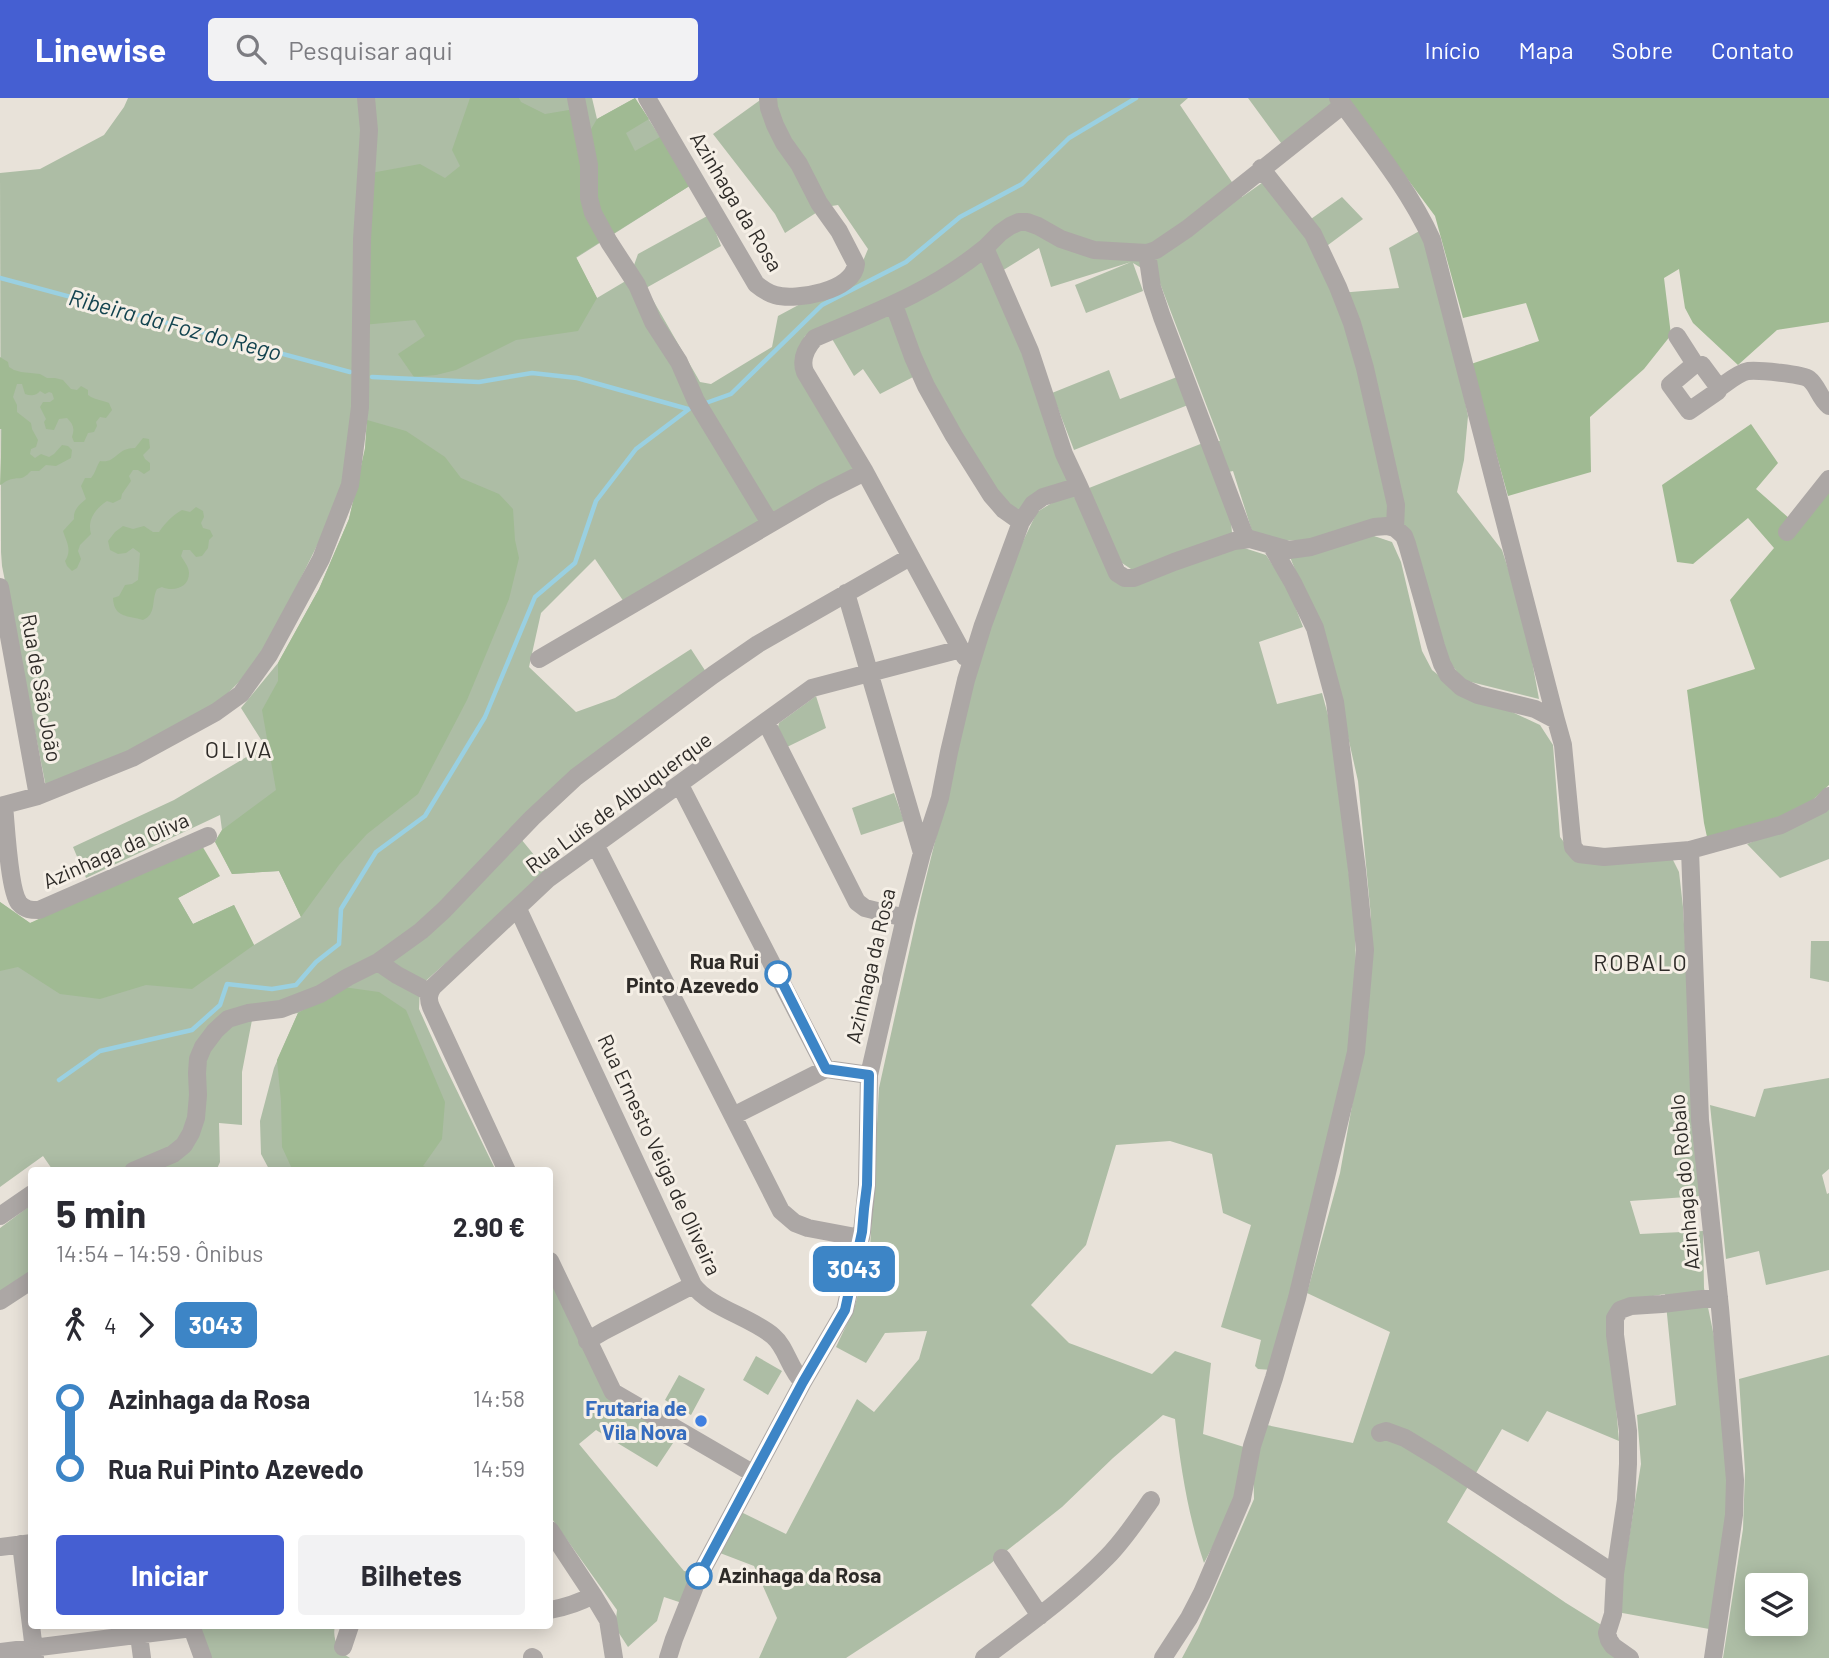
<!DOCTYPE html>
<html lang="pt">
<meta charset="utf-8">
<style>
body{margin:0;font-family:Barlow,sans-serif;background:#f2f2f3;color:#2b2b33;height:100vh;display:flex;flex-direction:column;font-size:26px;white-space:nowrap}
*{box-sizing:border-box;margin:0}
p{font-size:23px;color:#7c7c81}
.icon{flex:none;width:38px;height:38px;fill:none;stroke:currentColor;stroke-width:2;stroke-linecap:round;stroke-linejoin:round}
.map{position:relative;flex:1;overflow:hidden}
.details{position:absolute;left:28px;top:1069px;width:525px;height:462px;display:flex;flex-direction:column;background:#fff;border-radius:7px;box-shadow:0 4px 18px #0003}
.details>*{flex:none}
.badge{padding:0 14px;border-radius:10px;font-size:24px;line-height:46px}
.buttons{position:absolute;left:1745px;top:1475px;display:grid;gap:14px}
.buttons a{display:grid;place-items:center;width:63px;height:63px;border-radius:7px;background:#fff;box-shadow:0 4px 18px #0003;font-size:35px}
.map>.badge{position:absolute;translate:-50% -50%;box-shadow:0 0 0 4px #fff}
.legs{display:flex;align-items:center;gap:10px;height:77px;padding:0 28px;font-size:23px}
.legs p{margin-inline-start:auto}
.overview{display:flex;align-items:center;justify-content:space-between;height:119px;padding:0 28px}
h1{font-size:38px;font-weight:700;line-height:52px}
.primary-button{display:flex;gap:14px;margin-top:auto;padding:14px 28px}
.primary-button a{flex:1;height:80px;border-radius:7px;background:#455fd2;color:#fff;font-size:28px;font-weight:700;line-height:80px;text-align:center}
.primary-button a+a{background:#f2f2f3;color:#2b2b33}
ul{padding:0 28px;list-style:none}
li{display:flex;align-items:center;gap:24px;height:70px;font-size:26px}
li i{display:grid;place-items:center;width:10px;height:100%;margin:0 9px;background:currentColor}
li i::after{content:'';width:18px;height:18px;margin:-9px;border:5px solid;border-radius:50%;background:#fff}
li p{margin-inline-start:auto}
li:first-child i{background:linear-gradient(#0000 50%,currentColor 0)}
li:last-child i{background:linear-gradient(currentColor 50%,#0000 0)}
header{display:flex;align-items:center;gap:42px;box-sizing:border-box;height:98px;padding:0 35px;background:#455fd2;color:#fff}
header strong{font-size:33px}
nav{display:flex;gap:38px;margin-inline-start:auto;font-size:24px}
.search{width:490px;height:63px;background:#f2f2f3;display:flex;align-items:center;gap:18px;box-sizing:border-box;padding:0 24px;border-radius:7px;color:#7c7c81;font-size:26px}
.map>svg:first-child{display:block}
</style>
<header>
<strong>Linewise</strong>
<div class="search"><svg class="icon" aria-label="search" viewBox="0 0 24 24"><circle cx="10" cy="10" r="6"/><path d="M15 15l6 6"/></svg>Pesquisar aqui</div>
<nav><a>Início</a><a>Mapa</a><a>Sobre</a><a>Contato</a></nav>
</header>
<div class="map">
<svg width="1829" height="1560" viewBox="0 0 1829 1560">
<rect width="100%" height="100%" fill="#e8e2d9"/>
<path fill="#adbda5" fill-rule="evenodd" d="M128,0h233l-7,301 -14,100 -78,158 -20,22 -22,22 -92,50 -82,36 -44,-221 -1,-14 -1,-379 40,-4 64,-34 20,-28z
M369,0h223l5,21 38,-21 56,87 -115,73 21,40 32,-19 9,-25 71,-39 12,31 -75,42 54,94 11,2 61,-37 6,-31 80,-43 10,-24 -30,-44 -13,2 -40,26 -10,-19 -62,-80 50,-36h425l-8,7 62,92 24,-17 35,46 41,-29 21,22 -43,32 19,42 60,-5 -10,-40 34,-19 14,33 31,154 -4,44 -7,32 45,58 22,67 15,82 -76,-19 -23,-31 -42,-117 -86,9 -45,-1 -15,-9 -19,-60 -18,4 15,33 2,25 -95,40 -18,-12 -30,-73 114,-45 17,-2 -62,-163 -25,-15 10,28 -57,22 -11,-28 56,-23 -80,25 -12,-39 -47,29 79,202 -56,51 -94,-157 -41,21 -17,-25 -9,7 -29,-49 -20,9 -9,23 63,110 -235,133 -29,-43 -54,54 -12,54 47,45 39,-14 76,-49 17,26 -109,81 -78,83 27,33 -128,114 -1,23 23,51 54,111h-226l-9,-17 -1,-33 14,-53 24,-55 -46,7 -10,52v53l-23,-2 1,39 -4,9h-152l-4,-4 -8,2 -9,-13 -43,31v-285l30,21 190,-47 -42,22 15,26 41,-19 20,40 47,-28 -22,-46 -47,3 -17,-33 7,-11 -2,-15 -134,63 -13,-31 101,-47 91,-54 -24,-38 37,-45 41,-74 30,-70 16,-66 2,-33z
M1248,0h96l-60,49z
M1109,272l11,29 57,-22 11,28 -114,45 -22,-57z
M1065,397l13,3 45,85 115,-37 28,9 22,33 15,39 -44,15 18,62 45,-11 13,48 20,191 2,66 -13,77 -73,295 -13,-1 -3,-3 6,-26 -40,-13 30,-102 -28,-12 -11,-59 -42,-13 -54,4 -30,100 -55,60 38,38 83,31 23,-23 36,12 -8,71 44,14 -15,62 -28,53c-16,-48 -23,-94 -29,-144l-12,-4 -50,43 -51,49 -72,57 -144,94h-87l18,-40 -23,-52 -34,-13 21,-41 45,22 71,-135 17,13 45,-53 8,-28 -42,2 -19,30 -30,-16 18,-38 16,-60 9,-161 42,-190 23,-93 21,-103 47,-138 25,-52z
M1371,437l21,7 9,20 21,89 10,19 29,23 38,13 41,19 13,20 7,92 14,18 97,1 8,16 4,35 17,289 -70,5 10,33 63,-3 1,57 13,63 12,135 -4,54 -16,89 -92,-17 24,-148 -4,-49 39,-10 -11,-111 -35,6 -19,47 8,94 -72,-30 -19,31 -26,-13 -55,93 119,81 37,23 23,32h-444l16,-30 56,-129 -1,-42 14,-32 86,18 37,-111 -83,-39 33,-120 28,-157 3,-99 -13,-136 -28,-124 -40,-100z
M816,598l10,32 -39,19 -9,-20 1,-4z
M894,695l10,28 -43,14 -9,-27z
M1829,709v52l-49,19 -33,-34 78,-32z
M1811,843h18v41l-19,-4z
M1829,980v91l-7,6 5,19 2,-1v77l-63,15 -7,-34 -33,8 -16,-154 45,12 9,-28z
M31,1107v67l-31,23v-67z
M550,1181l58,119 69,39 -20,30 -61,-37 -17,14 105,127 9,1 -11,31 -18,-6 -7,24 -29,26 -13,-20 2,-17 -67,-94z
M1829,1257v303h-106l20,-129 2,-58 -6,-92zM1757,1488h39v38h-39z
M756,1258l26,15 -14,24 -25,-15z
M679,1277l26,14 -14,26 -26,-15z
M189,1528h146c-3,12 3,26 15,32h-155z"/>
<path fill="#a0ba93" d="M470,0h49l2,4 24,12 24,-4 21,21 7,-12 38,-21 14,21 -23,14 9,18 25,-14 31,48 -115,72 21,41 -19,33 -62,9 -60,30 -20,5 -22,2 -16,-23 27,-18 -10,-16 -52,5 8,-152 49,-9 25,14 15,-12 -8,-16z
M1347,0h482v224l-52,8 -39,35 -45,-42 -8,-15 -6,-39 -15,9 7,57 -27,34 -54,48 1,55 -83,24 -37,-132 68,-23 -13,-38 -63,15 -28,-102z
M0,259l8,5 1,5 5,3 7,2 19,2 7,4h8l8,2 8,9 6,1 4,-4 7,4v5c7,5 14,5 21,8l3,7 -6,8 -6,-1 -4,5 1,4 -3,6 -6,1 -4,9h-10l-2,-5c3,-9 1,-13 -5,-19l-8,1 -5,11 -8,-1 -2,-7 2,-3 -6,-12 3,-5h7l4,-3 -2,-6 -3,-1 -4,2 -5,-3c-4,5 -9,5 -15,3l-3,-10h-5l-4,13 4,8v7l14,11 1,6 6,11 -2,7 -5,2 -1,5 5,4 6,-4 8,3 5,-3 8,-9 6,1 4,4 -1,8 -15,8 -10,-1 -7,6h-8c-10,11 -12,5 -22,9 -4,1 -6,4 -9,5l2,-56h-2z
M367,322l39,11 39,26 16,21 38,16 14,15 2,31 4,18 -10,41 -42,101 -49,94 -51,40 -28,31 -38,52 -22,-46 -47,3 -17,-32 7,-12 54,-40 -14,-80 16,-29v-18l41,-74 30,-70 16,-71z
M1751,326l27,39 -22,26 34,30 39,-45v311l-16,15 -35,21 -71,16 -3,-14 -17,-133 68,-21 -25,-69 44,-52 -26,-30 -55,46 -16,-2 -15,-77z
M143,340l6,1 1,9 -7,7 2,4 5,4v7l-6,4 -6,-4h-5l-4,6 2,5 -9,13 -1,5 -8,4 -6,-2c-12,8 -20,19 -16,33l-11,11 -2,6 3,8 -4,9 -5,3 -5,-5 -2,-5c7,-11 2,-18 -2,-30l11,-12c-1,-9 5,-14 12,-20l-5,-13 4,-8h6c5,-6 5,-11 9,-17 16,3 16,-13 35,-13z
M196,409l7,4 1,6 -3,6 2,5 7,2 3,6 -4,4 -1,8 -6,8 -6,1 -6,-7h-7l-2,6c3,5 8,11 8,17 0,15 -16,19 -27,14l-5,2c-6,11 0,25 -14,31 -14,-5 -29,-1 -30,-22l6,-2 6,-11 7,-1 6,-4 2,-27 -7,-5 -7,5 -8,1 -8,-4 -2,-9 7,-9 8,-6 10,3 11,-3 9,6h6c6,-9 14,-17 23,-22l8,2z
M201,746l19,32 -42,22 15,26 41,-19 20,40 -62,44 -46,-4 -46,14 -40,-5 -42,-27 -18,4v-69l30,21z
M343,889l36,5 27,18 39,92 -3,37 -19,27 13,5h-143l-11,-24 -1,-46 -4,-41 21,-47z"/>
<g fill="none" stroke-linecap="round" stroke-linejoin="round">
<path stroke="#9ad0e1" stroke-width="4.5" d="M0,180l350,94
M372,279l107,5 53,-9 45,5 111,31
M703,306l28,-10 91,-89 84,-43 54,-45 62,-33 47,-46 67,-40
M59,982l41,-29 92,-21 28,-25 7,-21 45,5 24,-4 20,-23 23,-18 2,-35 35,-57 49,-36 60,-99 50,-120 40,-34 21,-62 40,-52 53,-40"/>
<path stroke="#aca7a5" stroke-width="18" d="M576,0l13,67v33l4,15 16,29 28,43 16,37 26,40 17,39 74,122
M647,0l109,186c6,5 12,9 19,11 21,6 79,-4 81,-31l-17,-33 -20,-28 -20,-39 -15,-21 -9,-18 -6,-17 -1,-10
M1338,0c33,45 71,91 94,142l124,480
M1261,70l52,66 25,53 14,36 13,45 31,137 -1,23
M1147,155l5,34 10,30 84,222
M894,207l19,52 13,29 28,50 37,59 13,15 17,12
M1677,238l18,28 -25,21 19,26 29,-20 1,-3 -17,-23
M1719,290c9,-6 19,-15 29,-17 11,-1 54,3 61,8 9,7 10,19 20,27
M1079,388l-15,-32 -34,-103 -45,-103 15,-15 10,-7 9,-4h8l11,4 23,13 33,11 53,3 9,-3 31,-21 156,-124
M1787,434l42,-53
M0,489l38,209
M846,495l76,260
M965,559l-100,-185 -60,-100c-5,-13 1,-24 10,-34 63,-27 116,-46 170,-90
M539,561l284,-166 42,-21
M766,624l91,180 8,6 40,10
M680,687l146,284
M4,707c2,20 5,85 15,98 6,7 12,7 20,7l169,-74
M0,708l38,-10 94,-38 84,-46 25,-18 28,-39 52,-96 29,-74 10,-78 2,-168 7,-109 -3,-32
M596,748l185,365 14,12 13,5 53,10
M1690,752l10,270 20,188 15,172 -1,35 -21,143
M518,811l175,376c17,23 58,32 80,51 14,12 16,33 30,46
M378,864l43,-31 23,-21 88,-92 44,-41 137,-102 45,-31 152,-87
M733,1018l93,-47 43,6
M133,1073l40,-17 11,-9 7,-12 5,-15 2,-23 -1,-22 1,-14 5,-12 12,-16 13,-12 20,-6 33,-4 39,-15 28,-17 30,-15 19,13 32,17
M507,1073l-76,-164c-3,-7 -3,-13 2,-20l115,-108 264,-191 149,-39
M0,1118l32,-22
M550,1163l63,131 141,82
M0,1203l32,-21
M587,1243l17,-10 89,-46
M1380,1335l6,-2 19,7 33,20 177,116
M550,1432l43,65 15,25 6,38
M21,1446l14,114
M0,1449l32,-4
M1002,1460l38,58
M550,1512c16,-3 29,-7 43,-15
M139,1537l3,23
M343,1549l7,-21
M0,1554l192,-24 11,30
M532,1559l2,1
M668,1560l6,-19 25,-63 104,-194 42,-72 17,-78 5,-47 2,-110 36,-157 17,-65 18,-55 9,-46 17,-72 17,-55 38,-103 12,-18 10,-7 36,-11 38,87 8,5h9l40,-16 60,-21 16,-2 39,11 22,-3 63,-20 13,-1 8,2 9,8 3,8 29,102 6,18 6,11 13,12 17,8 57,14 21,11 7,25 9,94 1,8 6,7 25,3 86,-7 91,-25 40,-20 8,-9
M984,1560c42,-32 86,-63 123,-101 17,-17 30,-37 44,-57
M1163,1560l26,-40 13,-25 40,-94 10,-53 22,-68 23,-80 59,-246 9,-102 -8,-80 -22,-168 -20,-74 -22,-45 -22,-38
M1630,1560l-17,-12 -4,-6 -2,-7 6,-19 2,-40 11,-74 2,-36v-33l-13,-96v-17l5,-8 11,-4 31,-2 57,-7"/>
</g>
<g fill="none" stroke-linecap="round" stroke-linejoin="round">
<defs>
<path id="line-1" d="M699,1478l104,-194 42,-72 17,-78 2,-23 3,-24 2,-110 -43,-6 -48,-95"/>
</defs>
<use href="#line-1" stroke="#fff" stroke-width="16"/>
<use href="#line-1" stroke="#3d85c6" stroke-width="10"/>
</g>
<g fill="#fff" stroke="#3d85c6" stroke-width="3.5">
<circle cx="778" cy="876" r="12"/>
<circle cx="699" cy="1478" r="12"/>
</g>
<circle fill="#3f7fe0" stroke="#f5efe6" stroke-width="2.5" cx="701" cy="1323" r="7"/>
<g text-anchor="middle" stroke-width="6" stroke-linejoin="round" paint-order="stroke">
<g font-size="21" fill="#2e2b28" stroke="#f5efe6">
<text transform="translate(736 104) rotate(59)" y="7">Azinhaga da Rosa</text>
<text transform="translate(41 590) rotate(80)" y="7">Rua de São João</text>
<text transform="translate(619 705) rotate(-36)" y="7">Rua Luís de Albuquerque</text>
<text transform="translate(116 753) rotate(-24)" y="7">Azinhaga da Oliva</text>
<text transform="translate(871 868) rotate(-77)" y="7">Azinhaga da Rosa</text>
<text transform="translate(659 1057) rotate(65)" y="7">Rua Ernesto Veiga de Oliveira</text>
<text transform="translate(1685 1084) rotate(-95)" y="7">Azinhaga do Robalo</text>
</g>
<g font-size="21" font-weight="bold" fill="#2e2b28" stroke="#f5efe6" text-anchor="end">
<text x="759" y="871">Rua Rui<tspan x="759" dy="24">Pinto Azevedo</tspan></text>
<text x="718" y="1485" text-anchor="start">Azinhaga da Rosa</text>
</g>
<g font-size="21" font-weight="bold" fill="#366cbe" stroke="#f5efe6" text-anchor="end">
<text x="687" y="1318">Frutaria de<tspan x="687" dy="24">Vila Nova</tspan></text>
</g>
<g font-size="23" font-style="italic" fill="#13434f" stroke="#f5efe6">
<text transform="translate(175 227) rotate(15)" y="8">Ribeira da Foz do Rego</text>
</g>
<g font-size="23" letter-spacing="2" fill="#2e2b28" stroke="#f5efe6">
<text x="239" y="660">OLIVA</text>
<text x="1641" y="873">ROBALO</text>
</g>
</g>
</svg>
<div class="buttons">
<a><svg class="icon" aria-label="layers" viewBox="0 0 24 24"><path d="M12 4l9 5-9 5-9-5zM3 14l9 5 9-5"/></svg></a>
</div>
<b class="badge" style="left:854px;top:1171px;background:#3d85c6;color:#fff">3043</b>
<section class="details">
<div class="overview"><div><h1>5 min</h1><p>14:54 – 14:59 · Ônibus</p></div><b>2.90 €</b></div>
<div class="legs"><svg class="icon" aria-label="walk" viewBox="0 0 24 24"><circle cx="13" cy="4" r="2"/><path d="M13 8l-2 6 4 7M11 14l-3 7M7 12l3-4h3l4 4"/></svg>4<svg class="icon" aria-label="forward" viewBox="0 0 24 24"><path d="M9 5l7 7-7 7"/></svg><b class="badge" style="background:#3d85c6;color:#fff">3043</b></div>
<ul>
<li><i style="color:#3d85c6"></i><b>Azinhaga da Rosa</b><p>14:58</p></li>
<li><i style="color:#3d85c6"></i><b>Rua Rui Pinto Azevedo</b><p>14:59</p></li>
</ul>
<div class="primary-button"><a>Iniciar</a><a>Bilhetes</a></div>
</section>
</div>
